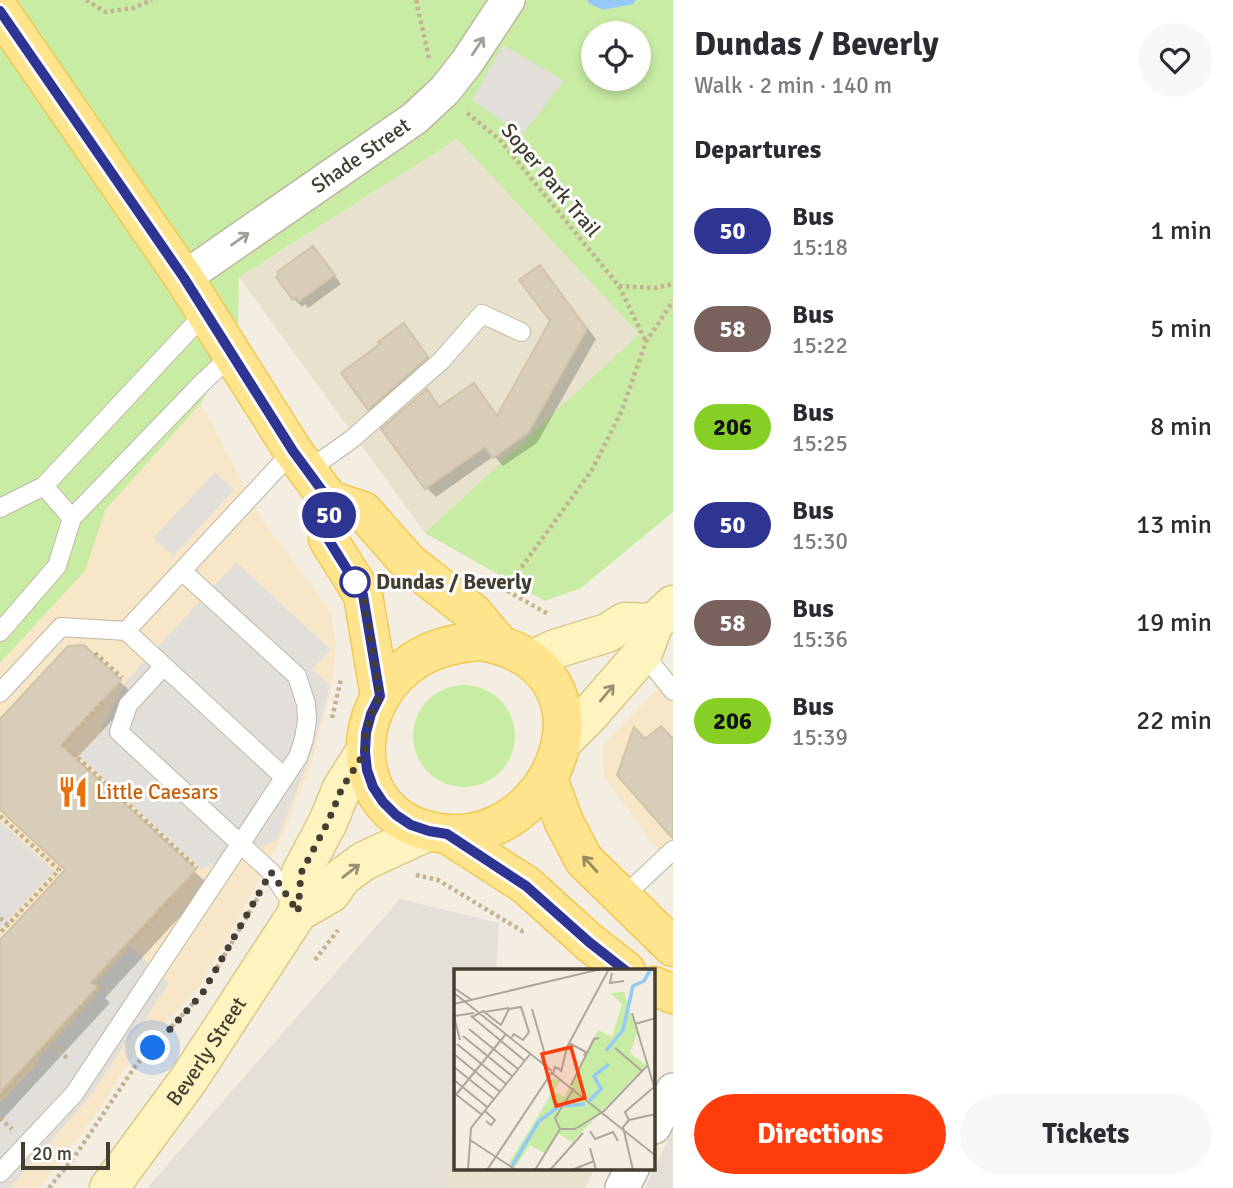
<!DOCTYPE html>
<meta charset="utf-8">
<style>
body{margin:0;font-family:Signika,sans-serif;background:#f7f7f7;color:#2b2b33;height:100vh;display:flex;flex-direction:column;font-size:26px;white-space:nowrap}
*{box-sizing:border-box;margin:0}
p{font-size:23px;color:#7c7c81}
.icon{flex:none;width:38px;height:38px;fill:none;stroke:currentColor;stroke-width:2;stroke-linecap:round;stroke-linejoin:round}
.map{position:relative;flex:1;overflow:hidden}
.drawer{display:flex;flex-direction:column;background:#fff;width:560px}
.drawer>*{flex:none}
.badge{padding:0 14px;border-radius:23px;font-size:24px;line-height:46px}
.tools{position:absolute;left:581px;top:21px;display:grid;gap:14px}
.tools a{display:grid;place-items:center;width:70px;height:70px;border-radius:50%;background:#fff;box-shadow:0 4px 10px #0003;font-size:35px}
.scale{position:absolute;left:21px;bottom:18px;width:89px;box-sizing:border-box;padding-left:7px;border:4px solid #443e31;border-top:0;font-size:19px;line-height:24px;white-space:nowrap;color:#443e31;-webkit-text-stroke:5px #fff;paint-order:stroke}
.you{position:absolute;width:35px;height:35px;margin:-18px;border:5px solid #fff;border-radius:50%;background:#1a73e8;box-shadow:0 0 0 10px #1a73e833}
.map>.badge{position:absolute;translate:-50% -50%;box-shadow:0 0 0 4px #fff}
h2{padding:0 21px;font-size:26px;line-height:63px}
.round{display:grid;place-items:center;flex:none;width:74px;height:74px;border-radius:37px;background:#f7f7f7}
.summary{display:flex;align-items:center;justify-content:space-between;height:119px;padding:0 21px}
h1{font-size:33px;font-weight:800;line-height:52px}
.button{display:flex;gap:14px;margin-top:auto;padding:14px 21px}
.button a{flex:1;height:80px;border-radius:42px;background:#ff3c0c;color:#fff;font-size:28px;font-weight:800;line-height:80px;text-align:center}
.button a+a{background:#f7f7f7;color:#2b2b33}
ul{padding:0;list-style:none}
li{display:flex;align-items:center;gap:21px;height:98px;padding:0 21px}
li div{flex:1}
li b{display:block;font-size:26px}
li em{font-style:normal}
li .badge{min-width:77px;font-weight:700;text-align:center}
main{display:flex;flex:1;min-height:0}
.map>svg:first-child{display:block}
</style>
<main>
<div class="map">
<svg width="673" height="1188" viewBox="0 0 673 1188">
<rect width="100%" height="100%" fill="#f3eee1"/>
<path fill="#e7e1ce" d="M457,139l182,195 -214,199 -186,-256z
M456,1083v86h138l-8,19h-142z"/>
<path fill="#f8e6c8" d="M201,403l61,117 68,91 6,34 -4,41 -22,83 -31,73 -38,72 -43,74 -67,71 -32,51 -60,78h-39v-525l85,-92 21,-62z
M673,672v199l-69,-94 -2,-30z"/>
<path fill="#e4dfd7" d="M400,899l99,24 -3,48h-40v112l-12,105h-297z
M673,1129v59h-28z"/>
<path fill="#c8eca4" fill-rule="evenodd" d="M0,0h673v512l-92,76 -36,13 -120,-68 214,-199 -182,-195 -218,138 -1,56 -37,70 -95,106 -21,62 -85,92zM593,33h46v46h-46z
M413 736a51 51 0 1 1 102 0a51 51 0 1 1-102 0Z"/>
<path fill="#e2dfdb" d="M503,45l61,36 -42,54 -50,-35z
M215,472l19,18 -61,66 -20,-18z
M236,562l95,88 -19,19 18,16 -18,67 -35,88 -76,29 -122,-113 19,-20 28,-55z
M0,821l54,50 -54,57z
M130,946l39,37 -27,41 -14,15 -39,58 -79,91h-10v-85l39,-42 -2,-2 65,-71 -6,-6z"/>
<path fill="#0003" d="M313,248l28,36 -33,24 -3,-4 -3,3 -8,-8 -15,-22z
M540,267l56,72 -59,104 -34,23 -9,-10 -58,41 -9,-9v-97l14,17 33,-23 25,32 53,-97z
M404,326l31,40 -58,51 -8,-8z
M83,647l52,49 -60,64 134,125 -104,113 5,5 -110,119v-179l67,-72 -67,-62v-87z"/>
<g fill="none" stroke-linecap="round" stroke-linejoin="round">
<path stroke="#95caf8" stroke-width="9" d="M592,0l11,5 28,-5"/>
</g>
<path fill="#d8cdb8" stroke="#d1c3a8" stroke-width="2" d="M313,246l22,29 -36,26 -3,-4 -3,3 -17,-23 3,-2 -2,-3z
M540,265l47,64 -59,104 -35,25 -8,-11 -60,42 -44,-60 46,-40 12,18 35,-24 23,33 53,-95 -31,-41z
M404,323l24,34 -60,53 -27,-37 39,-29 -2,-2z
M84,645l37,35 -60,65 135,124 -105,113 6,5 -97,105v-152l65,-70 -65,-60v-91l68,-73z
M661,726l12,13v100l-56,-64 17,-48 11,12z"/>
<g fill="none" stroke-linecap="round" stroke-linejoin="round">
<defs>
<path id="lane" d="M307,471l45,-32 90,-79 40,-46 39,18
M44,486l28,32
M0,508l44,-22 162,-174
M0,632l57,-66 15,-48 129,-134 32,-30
M643,653l30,38
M164,666l-36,39 -9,27 152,140 23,34
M0,693l61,-66 65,4
M284,777l-158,-146 167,-180
M623,897l50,-47
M0,1173l74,-79 224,-337 6,-18 3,-19 -1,-16 -9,-28 -115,-105"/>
<g id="street">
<path id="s1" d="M184,278l231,-160 30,-28 22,-28 41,-62"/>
<path d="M654,1127l19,-37"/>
<path d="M622,1188l10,-19"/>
</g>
<g id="secondary">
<path d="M532,660l23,-11 52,-16 18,-11 29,1"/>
<path d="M561,743l28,-28 54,-62 11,-30 19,-18"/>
<path d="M298,912l3,-39 27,-51 14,-34 23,-36"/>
<path id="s2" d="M109,1188l80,-109 109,-167 33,-19 11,-16 22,-16 65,-30"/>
</g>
<path id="primary" d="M0,11l184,267 109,173 36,49 34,11 46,52 64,50 26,31
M329,500l-1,39 35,56 17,101
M480,641c150,24 73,220 -51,190 -80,-19 -80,-119 -23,-164 21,-18 47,-24 74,-26z
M548,779l16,43 20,38 89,87
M447,834l79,51 63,57 37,29
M654,986l19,8"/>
</defs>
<use href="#lane" stroke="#beb7a3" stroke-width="20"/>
<use href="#street" stroke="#beb7a3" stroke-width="36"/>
<use href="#secondary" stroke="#d8c88b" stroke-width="41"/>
<use href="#primary" stroke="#f0c852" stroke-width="41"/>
<path stroke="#c2b492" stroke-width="4.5" stroke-dasharray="3.5 3.5" stroke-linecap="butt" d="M86,0l20,12 27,-4 19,-8
M416,0l13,58
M467,113l33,27 119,146 27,56
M619,286l36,2 18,-4
M495,584l53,30
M505,590l87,-120 30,-60 24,-68 27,-41
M95,653l27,25
M103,702l-39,43 133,123
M332,718l9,-39
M0,816l59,54 -59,63
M416,875l22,5 84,51 3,-1
M0,918l8,7
M315,960l23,-30
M217,968l43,-74
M49,1041l20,19
M0,1098l99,-110 -5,-5 81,-88
M0,1118l12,11
M49,1188l26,-32 61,-91 61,-66"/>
<use href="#lane" stroke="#fff" stroke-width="18"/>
<use href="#street" stroke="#fff" stroke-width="33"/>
<use href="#secondary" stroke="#fff3bf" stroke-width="38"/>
<use href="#primary" stroke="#ffe48e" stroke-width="38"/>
</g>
<defs><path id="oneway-shaft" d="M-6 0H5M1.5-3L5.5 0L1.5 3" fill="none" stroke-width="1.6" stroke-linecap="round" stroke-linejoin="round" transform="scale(1.75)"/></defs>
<g stroke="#a29e98">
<use href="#oneway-shaft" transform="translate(478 46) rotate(-57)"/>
<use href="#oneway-shaft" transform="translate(240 239) rotate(-35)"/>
</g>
<g stroke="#988f71">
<use href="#oneway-shaft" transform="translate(607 693) rotate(-50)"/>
<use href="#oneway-shaft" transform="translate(351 871) rotate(-38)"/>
</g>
<use stroke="#98895b" href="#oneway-shaft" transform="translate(590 864) rotate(-132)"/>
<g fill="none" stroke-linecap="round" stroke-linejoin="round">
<defs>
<path id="line" d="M0,11l184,267 109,173 36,49 -1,39 35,56 17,101 -9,18 -5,19 -1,19 2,18 6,17 10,15 13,13 15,10 18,6 18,3 79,52 63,56 37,29"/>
</defs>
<use href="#line" stroke="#fff" stroke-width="16"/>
<use href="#line" stroke="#2e3491" stroke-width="10"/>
<path stroke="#443e31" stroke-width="7" stroke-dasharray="0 12.6" d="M153,1048l49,-54 69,-122 27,40 3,-39 27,-51 14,-34 23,-36 1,-19 5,-19 9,-18 -17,-101 -11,-19 3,6"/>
</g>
<defs>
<symbol id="restaurant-bare" viewBox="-9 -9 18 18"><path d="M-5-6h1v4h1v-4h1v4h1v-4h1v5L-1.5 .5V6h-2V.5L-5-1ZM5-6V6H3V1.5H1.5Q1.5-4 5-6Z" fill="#e8710a" stroke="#fff" stroke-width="2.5" paint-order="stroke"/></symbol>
</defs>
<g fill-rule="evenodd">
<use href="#restaurant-bare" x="51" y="770" width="44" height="44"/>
</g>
<circle fill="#fff" stroke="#2e3491" stroke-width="3.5" cx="355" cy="582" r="14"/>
<g text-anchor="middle" stroke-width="6" stroke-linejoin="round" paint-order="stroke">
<g font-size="21" fill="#443e31" stroke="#fff">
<text dy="7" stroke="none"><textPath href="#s1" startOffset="215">Shade Street</textPath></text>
<text transform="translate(551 180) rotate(50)" y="7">Soper Park Trail</text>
<text dy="7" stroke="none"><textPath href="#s2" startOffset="168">Beverly Street</textPath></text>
</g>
<g font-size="21" font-weight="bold" fill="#443e31" stroke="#fff" text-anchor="start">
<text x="376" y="589">Dundas / Beverly</text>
</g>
<g font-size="21" fill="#c56008" stroke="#fff" text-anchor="start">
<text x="96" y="799">Little Caesars</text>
</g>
</g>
<g transform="translate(454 969)">
<rect width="201" height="201" fill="#f3eee1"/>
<path d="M170,23l13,41 -7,20 16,12 -74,77 -13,-8 -15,19 -14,-8 -15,22 -6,-4 40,-65 4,-19 8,1 -7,11 10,6 34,-67 14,7 10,-33 -12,-11z" fill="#c8eca4"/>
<path fill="none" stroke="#95caf8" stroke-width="3.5" d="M152,82l17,-21 10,-44 11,-5 7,-12M135,132l12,-12 -7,-13 15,-12M110,137l21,-2M58,197l27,-45 22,-16"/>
<path fill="none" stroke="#ada89b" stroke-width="2" d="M158,4l-2,10 14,-2M0,19l18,12M0,24l98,78M0,35l147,-35M78,40l12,42 -2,11M30,43l25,-4M178,44l24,80M17,47l54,45M18,48l11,-6 18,14 8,-16 12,-2 8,25 -6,8 -9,-6 -3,4M181,55l21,-6M15,60l49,40M9,67l49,40M6,71l-6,-24 20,-3M115,74l17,9 -2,4M3,75l49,40M161,79l27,23M0,85l46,38M0,98l40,32M107,101l-6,-3 -2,7 103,82M107,103l6,-25 42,-78M0,111l33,27M117,116l23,-46 5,-1M0,124l27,21M0,128l52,-63M31,142l10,9 -4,5 -5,-4M175,151l-4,-8 29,-25M106,160h15l29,-18 43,-45M106,160l-5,-11 19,-30M136,162l5,8 18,-7 5,9M16,171l46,30M136,179l6,22M14,201l3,-42 60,-75M33,201l65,-98M81,201l25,-41M96,201l33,-37M118,201l22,-9M179,201l-10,-43 6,-7 27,-6"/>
<path fill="#ff3c0c" fill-opacity="0.15" stroke="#ff3c0c" stroke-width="3.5" d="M117,78l14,51 -29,8 -14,-52z"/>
<rect width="201" height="201" fill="none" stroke="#443e31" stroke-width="3.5"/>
</g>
</svg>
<div class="tools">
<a><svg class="icon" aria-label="locate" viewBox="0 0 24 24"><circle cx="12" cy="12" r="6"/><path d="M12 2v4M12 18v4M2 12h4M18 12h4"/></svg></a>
</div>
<div class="scale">20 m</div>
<div class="you" style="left:153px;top:1048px"></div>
<b class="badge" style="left:329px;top:515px;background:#2e3491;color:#fff">50</b>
</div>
<section class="drawer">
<div class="summary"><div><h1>Dundas / Beverly</h1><p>Walk · 2 min · 140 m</p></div><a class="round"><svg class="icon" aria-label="heart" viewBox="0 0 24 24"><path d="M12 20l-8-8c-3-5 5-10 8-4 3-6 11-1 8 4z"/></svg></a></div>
<h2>Departures</h2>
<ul>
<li><span class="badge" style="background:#2e3491;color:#fff">50</span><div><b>Bus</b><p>15:18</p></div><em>1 min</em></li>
<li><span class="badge" style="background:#79625d;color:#fff">58</span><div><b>Bus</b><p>15:22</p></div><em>5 min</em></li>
<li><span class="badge" style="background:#87cf25;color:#111">206</span><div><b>Bus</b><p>15:25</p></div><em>8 min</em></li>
<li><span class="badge" style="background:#2e3491;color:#fff">50</span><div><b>Bus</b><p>15:30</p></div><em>13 min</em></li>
<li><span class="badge" style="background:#79625d;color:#fff">58</span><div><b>Bus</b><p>15:36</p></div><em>19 min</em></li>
<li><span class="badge" style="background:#87cf25;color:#111">206</span><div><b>Bus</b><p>15:39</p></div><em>22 min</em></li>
</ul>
<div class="button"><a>Directions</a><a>Tickets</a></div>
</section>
</main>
